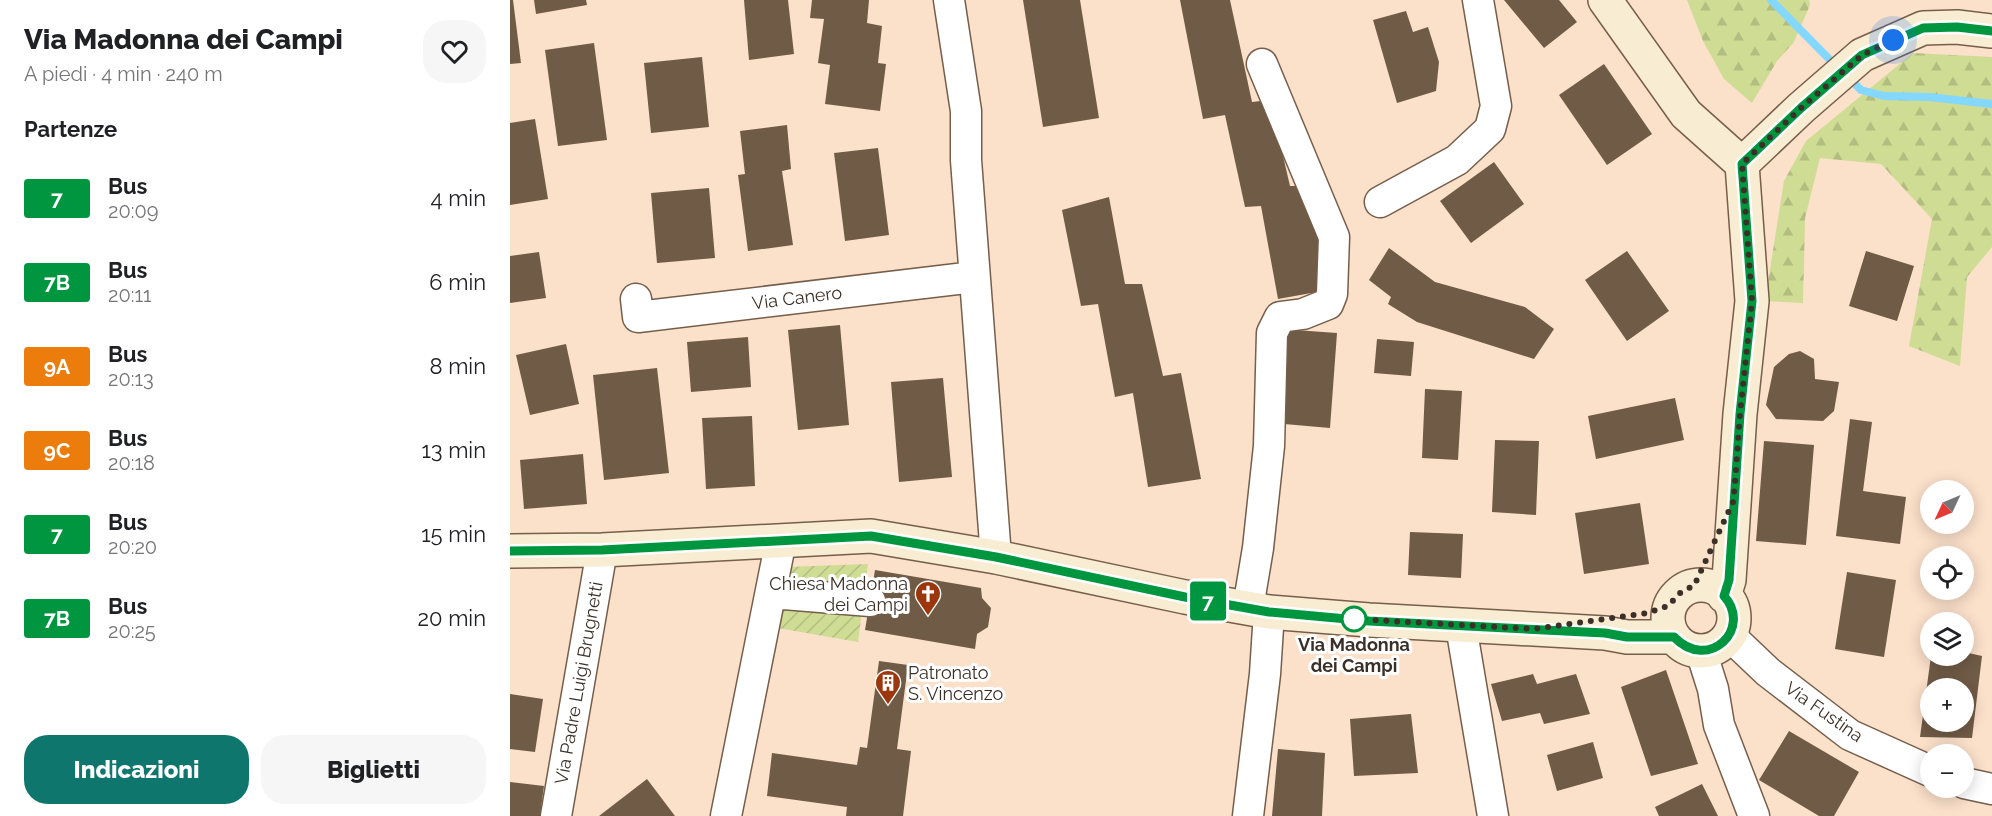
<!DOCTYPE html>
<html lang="it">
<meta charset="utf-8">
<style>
body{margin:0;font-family:Raleway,sans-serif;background:#f6f6f6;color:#202124;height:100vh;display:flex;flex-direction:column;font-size:22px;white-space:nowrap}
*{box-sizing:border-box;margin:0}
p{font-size:20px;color:#757577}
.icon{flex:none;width:33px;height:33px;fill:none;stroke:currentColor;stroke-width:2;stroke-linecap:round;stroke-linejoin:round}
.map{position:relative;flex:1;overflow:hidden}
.details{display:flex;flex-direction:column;background:#fff;width:510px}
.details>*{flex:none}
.badge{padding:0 12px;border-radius:4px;font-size:21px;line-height:39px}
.needle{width:39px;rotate:226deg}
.fabs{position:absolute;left:1410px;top:480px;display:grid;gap:12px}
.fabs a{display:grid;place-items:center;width:54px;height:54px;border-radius:50%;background:#fff;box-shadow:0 3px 15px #0003;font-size:30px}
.you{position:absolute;width:30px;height:30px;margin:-15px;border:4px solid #fff;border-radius:50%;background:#1a73e8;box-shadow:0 0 0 9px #1a73e833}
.map>.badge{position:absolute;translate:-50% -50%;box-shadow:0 0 0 3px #fff}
h2{padding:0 24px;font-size:22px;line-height:54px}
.round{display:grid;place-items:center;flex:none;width:63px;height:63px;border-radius:24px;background:#f6f6f6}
.overview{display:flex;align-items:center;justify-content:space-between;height:102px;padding:0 24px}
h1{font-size:28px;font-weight:800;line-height:45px}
.cta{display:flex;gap:12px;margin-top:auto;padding:12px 24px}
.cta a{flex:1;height:69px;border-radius:24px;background:#0f766e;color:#fff;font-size:24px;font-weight:800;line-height:69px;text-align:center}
.cta a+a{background:#f6f6f6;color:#202124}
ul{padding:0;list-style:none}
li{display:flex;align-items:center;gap:18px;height:84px;padding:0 24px}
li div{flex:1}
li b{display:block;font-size:22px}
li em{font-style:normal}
li .badge{min-width:66px;font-weight:700;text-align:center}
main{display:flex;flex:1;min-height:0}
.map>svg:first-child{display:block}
</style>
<main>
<section class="details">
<div class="overview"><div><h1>Via Madonna dei Campi</h1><p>A piedi · 4 min · 240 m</p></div><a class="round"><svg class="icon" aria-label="heart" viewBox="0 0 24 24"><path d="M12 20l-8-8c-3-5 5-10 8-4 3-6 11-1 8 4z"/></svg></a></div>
<h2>Partenze</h2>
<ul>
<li><span class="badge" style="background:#00963f;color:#fff">7</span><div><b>Bus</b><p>20:09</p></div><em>4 min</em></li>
<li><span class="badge" style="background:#00963f;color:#fff">7B</span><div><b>Bus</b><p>20:11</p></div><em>6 min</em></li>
<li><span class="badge" style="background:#ec7c0c;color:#fff">9A</span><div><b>Bus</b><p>20:13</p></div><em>8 min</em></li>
<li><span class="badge" style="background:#ec7c0c;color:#fff">9C</span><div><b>Bus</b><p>20:18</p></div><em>13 min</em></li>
<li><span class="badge" style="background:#00963f;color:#fff">7</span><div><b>Bus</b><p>20:20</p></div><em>15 min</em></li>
<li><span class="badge" style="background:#00963f;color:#fff">7B</span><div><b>Bus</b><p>20:25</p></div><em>20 min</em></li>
</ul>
<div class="cta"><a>Indicazioni</a><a>Biglietti</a></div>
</section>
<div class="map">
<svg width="1482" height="816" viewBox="0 0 1482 816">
<defs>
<pattern id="forest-firs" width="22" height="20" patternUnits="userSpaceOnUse" patternTransform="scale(1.5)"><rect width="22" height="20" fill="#cedc94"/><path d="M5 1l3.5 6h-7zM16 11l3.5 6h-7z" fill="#b2bd80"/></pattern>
<pattern id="garden-furrows" width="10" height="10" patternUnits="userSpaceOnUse" patternTransform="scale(1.5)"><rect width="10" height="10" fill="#cedc94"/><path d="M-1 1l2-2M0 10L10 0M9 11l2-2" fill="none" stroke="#b2bd80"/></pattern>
</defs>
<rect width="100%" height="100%" fill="#fbe0ca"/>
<path fill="url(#forest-firs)" d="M1177,0h122l1,5 -16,37 -17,19 -25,42 -28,-24 -21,-38z
M1403,53l79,4v190l-25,30 -7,89 -51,-20 23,-127 -51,-55 -61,-6 -15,60 -2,85 -38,-2 19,-120 22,-40z"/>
<path fill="url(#garden-furrows)" d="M358,564l-10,78 -80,-14 8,-61z"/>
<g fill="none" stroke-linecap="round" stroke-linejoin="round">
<path stroke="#84d7ff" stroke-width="8" d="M1261,0l67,68
M1338,77l13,13 23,6 45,1 63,7"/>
</g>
<path fill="#705b46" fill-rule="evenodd" d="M0,0h3l8,63 -11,1z
M24,0h52l1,5 -51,9z
M234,0h44l6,54 -45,6z
M302,0h57l-2,23 15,3 -4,37 8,1 -6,47 -55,-7 5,-39 -12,-2 6,-44 -14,-1z
M513,0h57l19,118 -56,9z
M670,0h50l22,102 18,-2 20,86h20l18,104 -50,9 -17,-93 -16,1 -20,-92 -22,4z
M994,0h55l18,22 -33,26z
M896,11l7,21 15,-5 11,35 -3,29 -39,12 -24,-83z
M84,43l13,97 -49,6 -13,-96z
M192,57l7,70 -58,6 -7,-70z
M1094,64l48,70 -45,31 -48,-70z
M25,119l13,80 -38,6v-82z
M277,125l4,44 -9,2 11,74 -45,6 -10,-76 7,-1 -5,-43z
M368,148l11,87 -44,6 -11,-88z
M984,162l30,42 -53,39 -31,-42z
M199,188l6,70 -58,5 -6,-70z
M599,197l16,87h17l21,92 18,-3 20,106 -53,8 -15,-94 -18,4 -17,-93 -17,2 -19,-96z
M879,248l46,34 90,25 29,22 -20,30 -117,-37 -29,-18 3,-7 -22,-17z
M1117,251l42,60 -42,30 -42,-61z
M1356,251l48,15 -17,55 -48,-15z
M29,252l7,46 -36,5v-47z
M330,325l9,100 -51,5 -10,-100z
M771,329l56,4 -7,95 -57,-5z
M238,337l3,50 -60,5 -4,-50z
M867,339l37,3 -3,34 -37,-3z
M56,344l13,60 -49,11 -14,-60z
M1290,351l14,8 1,20 24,3 -5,29 -11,10 -47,-2 -10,-14 8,-38 15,-13z
M147,368l12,105 -65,7 -11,-105z
M433,378l9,99 -53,5 -8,-100z
M915,389l37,2 -4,69 -36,-2z
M1165,398l9,42 -88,19 -8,-43z
M242,416l3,70 -49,3 -4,-71z
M1340,419l22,3 -9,69 43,6 -6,47 -64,-8z
M985,440l44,1 -3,74 -44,-3z
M1254,441l50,4 -8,100 -50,-4z
M73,454l4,50 -63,5 -4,-49z
M1130,503l9,61 -65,10 -9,-61z
M900,532l53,2 -2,44 -53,-3z
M365,570l106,18 1,10 9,10 -3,19 -11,7 -2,15 -110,-19z
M1337,572l49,8 -12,77 -49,-8z
M1454,652l18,4 -10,82 -52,-1 11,-81h33zM1420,688h34v34h-34z
M369,661l29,4 -11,84 14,2 -8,65h-57l1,-9 -80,-11 5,-43 85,12 3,-18 7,1z
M1156,670l32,94 -47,12 -30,-89z
M1023,674l4,10 39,-10 14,40 -46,10 -4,-11 -38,8 -11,-37z
M0,694l33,5 -8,53 -25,-3z
M901,714l7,59 -64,3 -4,-57z
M1279,731l70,41 -25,44h-15l-60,-36z
M1083,742l10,36 -46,13 -10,-36z
M768,749l47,4 -3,63h-50z
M137,779l28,37h-76z
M0,782l34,4 -4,30h-30z
M1192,784l16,32h-59l-4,-9z"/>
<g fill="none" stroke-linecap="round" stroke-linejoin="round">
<defs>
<path id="street" d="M439,0l17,111v49l30,397
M870,202l77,-42 33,-31 6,-23 -18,-106
M126,299l2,18 336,-40
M261,593l99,8
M738,608l10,-60 11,-102 3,-113 8,-16 23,-3 25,-10 4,-10 2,-57 -72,-173
M951,626l32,190
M1219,635l39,37 82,63 80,36
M1191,651l12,38 6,36 35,91
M1454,783l28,6
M46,816l46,-266
M216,816l55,-276
M738,816l17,-142 4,-62"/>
<path id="secondary" d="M1095,0l81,114 56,50 10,137 -12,113 -11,166 -5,16
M1232,164l59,-56 61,-53 61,-27 34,-1 35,4
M0,551l92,-1 269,-14 125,21 189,40 84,15 100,8 236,13 22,4h47
M1158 618a33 33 0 1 1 66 0a33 33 0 1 1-66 0Z"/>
</defs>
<use href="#street" stroke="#765e4b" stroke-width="33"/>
<use href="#secondary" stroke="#765e4b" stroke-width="36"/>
<use href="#street" stroke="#fff" stroke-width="30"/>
<use href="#secondary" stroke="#f8ecd2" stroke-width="33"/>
</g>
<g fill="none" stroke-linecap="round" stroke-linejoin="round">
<defs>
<path id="line" d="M0,551l92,-1 269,-14 125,21 189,40 84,15 100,9 236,12 22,4h47c35,36 79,-9 50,-41l5,-16 11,-166 12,-113 -10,-137 59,-56 61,-53 61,-27 34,-1 35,4"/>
</defs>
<use href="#line" stroke="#fff" stroke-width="14"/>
<use href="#line" stroke="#00963f" stroke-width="9"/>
<path stroke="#3b3028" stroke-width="6" stroke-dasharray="0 10.8" d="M844,619l180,10 114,-16 22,-8 6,-9 8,-6 10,-4 39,-84 2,-19 5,-69 12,-113 -10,-137 59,-56 61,-53 31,-15"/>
</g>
<defs>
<symbol id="church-pin" viewBox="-11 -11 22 30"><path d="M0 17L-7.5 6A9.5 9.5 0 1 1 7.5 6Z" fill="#9c360d" stroke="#fff"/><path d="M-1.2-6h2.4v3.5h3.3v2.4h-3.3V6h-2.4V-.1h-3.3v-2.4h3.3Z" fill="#fff"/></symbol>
<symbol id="building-pin" viewBox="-11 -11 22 30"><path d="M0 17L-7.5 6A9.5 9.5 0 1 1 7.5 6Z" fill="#9c360d" stroke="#fff"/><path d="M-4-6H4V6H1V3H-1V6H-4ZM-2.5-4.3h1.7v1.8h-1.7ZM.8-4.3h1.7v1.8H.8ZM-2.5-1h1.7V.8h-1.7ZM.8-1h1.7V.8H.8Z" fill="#fff"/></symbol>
</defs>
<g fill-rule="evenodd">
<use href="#church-pin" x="403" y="579" width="30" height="40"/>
<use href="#building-pin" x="363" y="668" width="30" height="40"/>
</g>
<circle fill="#fff" stroke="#00963f" stroke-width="3" cx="844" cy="619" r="12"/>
<g text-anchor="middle" stroke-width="6" stroke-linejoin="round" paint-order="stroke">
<g font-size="18" fill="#3b3028" stroke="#fff">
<text transform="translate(287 298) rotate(-7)" y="6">Via Canero</text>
<text transform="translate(69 683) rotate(-80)" y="6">Via Padre Luigi Brugnetti</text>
<text transform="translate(1314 712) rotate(35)" y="6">Via Fustina</text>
</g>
<g font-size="18" fill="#3b3028" stroke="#fff" text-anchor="end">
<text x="398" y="590">Chiesa Madonna<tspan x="398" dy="21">dei Campi</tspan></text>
<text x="398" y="679" text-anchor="start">Patronato<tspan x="398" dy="21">S. Vincenzo</tspan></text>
</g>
<g font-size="18" font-weight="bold" fill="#3b3028" stroke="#fff">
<text x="844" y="651">Via Madonna<tspan x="844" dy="21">dei Campi</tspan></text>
</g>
</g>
</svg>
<div class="fabs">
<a><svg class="needle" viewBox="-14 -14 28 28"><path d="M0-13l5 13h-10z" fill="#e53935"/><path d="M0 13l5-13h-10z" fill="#757577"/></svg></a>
<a><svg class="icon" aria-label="locate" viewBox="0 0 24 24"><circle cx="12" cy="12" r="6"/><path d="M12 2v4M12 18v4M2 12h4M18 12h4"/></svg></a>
<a><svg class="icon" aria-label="layers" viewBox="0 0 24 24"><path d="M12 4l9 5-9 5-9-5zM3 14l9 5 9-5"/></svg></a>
<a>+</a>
<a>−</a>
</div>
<div class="you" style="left:1383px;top:40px"></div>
<b class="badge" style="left:698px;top:601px;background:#00963f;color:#fff">7</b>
</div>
</main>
